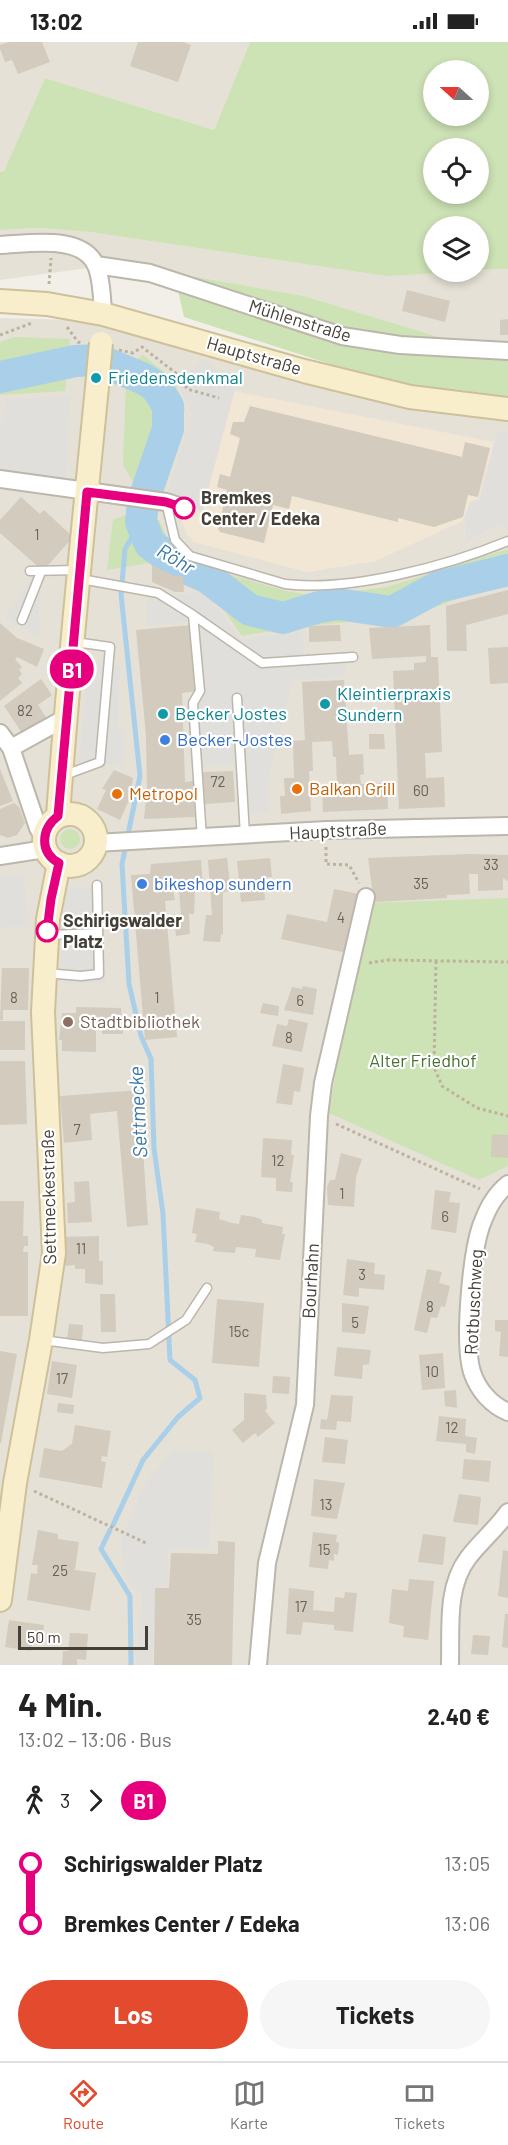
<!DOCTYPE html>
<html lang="de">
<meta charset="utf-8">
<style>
body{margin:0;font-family:Barlow,sans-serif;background:#f6f6f6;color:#222;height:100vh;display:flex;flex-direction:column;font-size:22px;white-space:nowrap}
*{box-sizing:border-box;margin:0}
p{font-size:20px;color:#767676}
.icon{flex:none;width:33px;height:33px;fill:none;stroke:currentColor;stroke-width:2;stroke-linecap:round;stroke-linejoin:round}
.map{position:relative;height:1623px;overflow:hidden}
.sheet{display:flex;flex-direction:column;background:#fff;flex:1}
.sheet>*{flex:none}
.badge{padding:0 12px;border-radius:20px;font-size:21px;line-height:39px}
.needle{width:39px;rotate:291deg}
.fabs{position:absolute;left:423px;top:18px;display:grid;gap:12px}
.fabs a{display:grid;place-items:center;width:66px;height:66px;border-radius:50%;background:#fff;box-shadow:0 3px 9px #0003;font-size:30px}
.scale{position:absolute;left:18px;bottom:15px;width:130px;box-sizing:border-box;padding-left:6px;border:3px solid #443f37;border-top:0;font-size:16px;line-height:21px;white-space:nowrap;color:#443f37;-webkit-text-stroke:4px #fff;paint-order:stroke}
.map>.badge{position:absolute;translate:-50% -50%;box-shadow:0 0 0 3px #fff}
.legs{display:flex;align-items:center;gap:9px;height:66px;padding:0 18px;font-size:20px}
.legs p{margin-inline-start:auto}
.summary{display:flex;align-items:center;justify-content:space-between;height:102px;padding:0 18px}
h1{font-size:33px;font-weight:700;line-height:45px}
.cta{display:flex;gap:12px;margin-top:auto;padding:12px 18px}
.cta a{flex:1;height:69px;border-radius:36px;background:#e34a2e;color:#fff;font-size:24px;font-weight:700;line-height:69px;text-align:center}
.cta a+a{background:#f6f6f6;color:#222}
ul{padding:0 18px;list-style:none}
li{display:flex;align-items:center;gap:21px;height:60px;font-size:22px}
li i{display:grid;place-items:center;width:9px;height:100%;margin:0 8px;background:currentColor}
li i::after{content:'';width:15px;height:15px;margin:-8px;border:4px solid;border-radius:50%;background:#fff}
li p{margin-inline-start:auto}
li:first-child i{background:linear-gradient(#0000 50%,currentColor 0)}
li:last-child i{background:linear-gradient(currentColor 50%,#0000 0)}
.status{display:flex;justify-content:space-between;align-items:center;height:42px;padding:0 30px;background:#fff;direction:ltr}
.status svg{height:16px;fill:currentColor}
.dock{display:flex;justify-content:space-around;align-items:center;height:84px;border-top:2px solid #e0e0e0;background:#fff;font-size:16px;color:#767676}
.dock a{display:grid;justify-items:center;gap:3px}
.dock .on{color:#e34a2e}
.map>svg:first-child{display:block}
</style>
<div class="status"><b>13:02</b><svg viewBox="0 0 49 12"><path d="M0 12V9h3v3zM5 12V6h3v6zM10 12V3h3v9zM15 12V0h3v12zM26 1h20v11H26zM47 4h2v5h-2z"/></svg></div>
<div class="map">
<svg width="508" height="1623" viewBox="0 0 508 1623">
<rect width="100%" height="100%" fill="#f2efe8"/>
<path fill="#e5e1d6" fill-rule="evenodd" d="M0,0h250l-36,88 -169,-52 -41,93 -4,1z
M38,186l52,4 296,44 122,-7v89l-204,-62 -130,-23 -42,-11 -132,18v-50z
M103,272l405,95v23h-11l-18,69 -9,2 -6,15 1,26 37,-21 6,9v1133h-508v-1347l75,2zM493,400l-15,57 -8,2 -8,20 -87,40 -69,11z"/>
<path fill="#f2e6d5" d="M223,347l271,53 -16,57 -8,2 -8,20 -87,40 -69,11 -112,-30 -7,-7 -12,-32z"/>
<path fill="#cde2b5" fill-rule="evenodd" d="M250,0h258v227l-29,1 -1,-44h-44v46h27l-75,4 -296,-44 -52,-4 -38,2v-58l4,-1 41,-93 169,52zM434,28h44v46h-44zM434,106h44v46h-44z
M174,231l130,23 204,62v40l-86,-10 -58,-13 -180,-58z
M15,295l55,2 -5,52 -65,4v-53z
M143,313l30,24 12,29 -22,81 -28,-4 -12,-20 3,-83 6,-19z
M126,473l33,5 12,26 18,17 97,28 30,5 71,-9 121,-38v31l-96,36 -117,11 -53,9 -35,-51 -23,-12 -29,-11 -48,8 6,-50z
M60 797a10 10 0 1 1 20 0a10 10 0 1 1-20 0Z
M508,856v268l-29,14 -150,-67 23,-140 17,-70z"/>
<path fill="#e1dfdc" d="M204,317l21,18 13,2 -36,133 -35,-17 24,-81 -13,-32z
M70,355l-4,87 -66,-15v-46h3l3,-22 13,-3z
M497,390h11v100l-6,-9 -37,21 -1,-26 6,-15 9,-2z
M31,535l9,2 -1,58 -34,-19z
M206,550l34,47 63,-8 1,31 41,-2v17l-52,3 -26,102 2,30 -19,3 -3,-53 -45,4 -4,-63 7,-12 -6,-70 -52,4v-29z
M89,620l31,4 -2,62 7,1 -2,37 -44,-4z
M24,833l4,51 -28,1v-50z
M63,846h37l6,95h-46z
M174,1408l40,2 -5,97 -32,-1 -10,3 1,35 -13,1 -3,78h-16l6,-71 -17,-14 -4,-39 24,-58z"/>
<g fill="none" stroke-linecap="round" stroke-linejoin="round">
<path stroke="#aacfe8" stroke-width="5" d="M113,1483l30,-65 35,-43 22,-19 -5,-18 -25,-20 -7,-146 -9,-66 -3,-89 -10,-23 -12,-52 -7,-120 18,-88 -19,-182 4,-45 16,-27
M110,1488l-9,19 29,47 1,69"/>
<path stroke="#aacfe8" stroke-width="32" d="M0,335l75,-16 24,-1 45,19 12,8 12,19v23l-25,73 -2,20 9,22 27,20 31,14 42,32 33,8 36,-11 19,-3 54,8 46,-25 70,-17"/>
</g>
<path fill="#d2cbbe" d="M9,0h33l8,20 -32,12 -6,-14 -7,2 -5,-13v-4z
M138,0h45l8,3 -13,37 -48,-16z
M407,248l43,11 -5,21 -43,-11z
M508,277v16h-8v-15z
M250,364l212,51 3,-15 25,6 -12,49 -10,-2 -5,22 -29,10 -36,-9v4l-106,-26 -3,13 -16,-4 -9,38 -44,-11 -2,-3 9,-39 -10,-3 3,-13 10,3 10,-39 -10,-4 3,-12h11z
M21,455l19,17 4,-4 29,27 -30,34 -43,-38v-13z
M152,523l22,11h9l1,16h-9l-23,-10z
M508,548v24l-42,11 1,26h-20l-1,-45z
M0,581l17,15 27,11 -7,18 -20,-10 -2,2 7,8 -3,3 3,4 -4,4 4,5 -22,18z
M192,583l6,66 -16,2 3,89 8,-1 2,36 -51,2 3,-29 -1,-55 -10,-105z
M340,583l1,16 -32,1v-16z
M430,583l1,32h7l4,95 -17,1 1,25 18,-1 1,30 -46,2 -6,-138 21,-1v-7l12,-1v-6l-54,3 -3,-31z
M508,605v36l-18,1 -2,-36z
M41,637l11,16 -14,10 8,12 -24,16 -18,-27z
M344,638l5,75 14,-1 1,20 -4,1 1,9 26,-1 1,26 -65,3 -1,-24h15l-1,-31h-3l-1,-16 -20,1 1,29h-4l2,40 -30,3 -1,-18h5l-1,-18h10l-1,-37 12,-1 -3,-58z
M369,692h15l1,15h-16z
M0,727l13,32 -13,5z
M114,728l19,8 -3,20 -10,22 -23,-11 9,-19 -4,-1z
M233,729l2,31 -30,2 -2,-32z
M14,761l5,4 6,16 -8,12 -9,3 -8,-3v-26z
M469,812l39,1v26l-5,-3v12l-25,1v-17h-9l1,20 -23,1v3l-73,4 -6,-44z
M227,816l4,33 -8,1v43l-2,-1 -1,8 -17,-1 3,-26h6l-4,-55z
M270,816l2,19 -9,1 2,22 -24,2 -4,-41z
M201,818l2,27 -8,1 -1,26h-5l1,20 -14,2 -2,-20 7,-1 -2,-25 -6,1 2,9 -10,1 12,136 -32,3 -14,-165 19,-1 1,-10z
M334,847l25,5 -12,59 -66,-14 6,-25 40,8z
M2,926h27l-1,42h-25v10h-3z
M303,944l14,3 -4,26 -29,-5 8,-23 10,2z
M263,961l16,3 -1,10 -18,-3z
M76,965l45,1 2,26h-21v-11h-6v29l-34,-1v-11h-3l3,-27h14z
M289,977l19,4 -6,29 -30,-6 5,-22 10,2z
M0,979h25v29h-25z
M0,1019h25l2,63 -27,1z
M283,1022l21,4 -4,24 -6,-1 -2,14 -16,-2z
M144,1028l1,11 -12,1v-11z
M139,1048l9,135 -21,2 -10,-116 -27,3 2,26 -28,3 -4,-47z
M492,1092l16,1v23l-17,-1z
M263,1096l29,2 -1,15h3l-4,27h3l-1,10 -16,-1v-13l-15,-1z
M341,1111l21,6 -6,18 -2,30 -26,-2 -1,-18 3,-7h5z
M89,1139l3,41 -24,1 -1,-20 8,-1 -1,-20z
M435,1148l16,2 -2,10 11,1 -4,30 -25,-4z
M0,1159h24l-1,35h5v10h-4l-1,6h5v64h-28z
M196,1166l24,4 -1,7 13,4 7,1 2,-9 14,2 7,3v3l21,4 -1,7h3l-5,26 -25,-3 1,-8 -20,-2 -1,6 -13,-1 -9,-1 1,-4 -6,-3 -13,-2 2,-8 -5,-1z
M99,1194v25h4v24l-18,-2v-14h-10v-4l-11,1 -1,-29z
M347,1217l28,4 -1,11 11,1 -1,15 -25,-2v9l-16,-2z
M427,1227l15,3 -3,11 11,3 -5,21 -4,-1 -4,12 -6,-1 -4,16 -13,-3z
M100,1252h15l1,38h-15z
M217,1257l47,4 -5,64 -47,-4z
M342,1261l27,3 -4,28 -23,-2z
M495,1278h13v37l-9,-1 2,-24 -6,-1z
M69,1282l14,1 -1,15 -15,-1z
M337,1305l34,3 -2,14 -6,1 -1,14 -28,-3z
M0,1309l17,3 -16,89h-1z
M443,1311l2,35 -23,2 -3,-35z
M52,1319l25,4 -5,33 -25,-4z
M273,1334l17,1 -1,17 -17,-1z
M456,1348l1,18 -12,-2 -1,-15z
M244,1351l22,2 1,13 -2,3 10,12 -17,14 -3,-4 -12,10 -11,-13 12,-10z
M331,1353l22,1 -2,26 -14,-1 -1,9 -16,-1 1,-10 6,1z
M58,1361l16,2 -1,9 -16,-2z
M439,1374l27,3 -1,17 12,2 -2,16 -9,-2v-8l-30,-3z
M75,1383l36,6 -4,26 -5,-1 -1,5 5,1 -4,26 -63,-11 5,-29 18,3 10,-7z
M325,1395l23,3 -3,24 -23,-2z
M464,1417l27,2 -2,21 -27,-3z
M314,1437l31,4 -8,36 -26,-3z
M459,1452l22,3 -3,28 -25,-3z
M38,1488l20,4v5l21,3 -4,28 21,3 -6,38 -63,-11 4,-27 6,1 1,-9h-6z
M313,1490l24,3 -1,7h3l-1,13 -4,-1v7l-5,-1 -1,9 -19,-2z
M423,1492l23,3 -3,28 -25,-3z
M218,1499l17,1 -3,123h-78l1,-77h14l2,-35 47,1z
M503,1508l5,1v47l-10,-2z
M409,1537l25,2 -6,59 -25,-3 1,-11 -15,-3 3,-34 16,2z
M289,1546l25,3 -1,19 21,2 1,-15 9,1 1,-6 12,1 -4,39 -19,-2v-5l-31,-3 -2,13 -15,-1z
M505,1572h3v34l-6,-1z
M9,1578l35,5 -3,19 -9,-2 -1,9 -26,-4z
M70,1591l18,1 -2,26 -9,-1v6h-15l1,-14h5z
M473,1593l17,1 -2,19 -17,-1z"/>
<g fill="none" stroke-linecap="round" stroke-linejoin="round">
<defs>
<path id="lane" d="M166,460l9,38 15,16 95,28c65,8 162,-18 223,-43
M30,529l48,-1
M81,537l77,14 35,22 7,76 -7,12 9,136
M193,573l69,48 91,-6
M22,578l19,-48
M237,656l8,137
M62,734l38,-14 10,-115 -35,-5
M50,893l47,-2
M45,931l36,3 18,-2 -2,-89
M42,1298l61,8 46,-4 37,-24 21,-32"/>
<path id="street" d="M0,203c28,-1 85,-12 97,23 5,14 5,31 6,46
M96,223l54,8 192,63 58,9 108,6
M0,437l166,23 19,6
M0,691l11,15 27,80 6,10
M11,706l56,-31
M95,801l232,-13 181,-4
M0,814l45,-7
M508,1142c-14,11 -21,26 -27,42 -10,30 -18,117 -9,146 6,18 19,33 36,40
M450,1621c1,-35 -4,-76 18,-105 12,-16 29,-30 40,-46
M258,1623l9,-102 38,-158 14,-289 4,-33 43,-186"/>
<path id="secondary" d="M0,259l47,3 56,10 201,57 106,26 98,12
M44 798a26 26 0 1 1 52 0a26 26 0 1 1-52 0Z
M58,774c10,-143 25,-286 39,-429
M0,1558l15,-117 26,-143 13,-87 -11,-241 5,-93 11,-56"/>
</defs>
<use href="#lane" stroke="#bcb6ab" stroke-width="11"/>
<use href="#street" stroke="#bcb6ab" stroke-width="20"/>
<use href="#secondary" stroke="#cdc19c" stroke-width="26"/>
<path stroke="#bdb29e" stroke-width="3" stroke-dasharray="3 3" stroke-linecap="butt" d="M49,242l2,-26
M67,285l11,15 5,1
M0,293l32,-12
M119,308l14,3 9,-6 39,30 6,12 32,9
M326,805v17l23,1 10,18
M436,919l-2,106 8,19 35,22 31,8
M369,921l19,-3 120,2
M336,1082l144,65
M34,1449l112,52"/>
<use href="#lane" stroke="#fff" stroke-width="8"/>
<use href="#street" stroke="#fff" stroke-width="16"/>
<use href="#secondary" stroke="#f9eecb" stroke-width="22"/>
<defs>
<path id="secondary-bridge" d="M97,345l4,-44"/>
</defs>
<use href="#secondary-bridge" stroke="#cdc19c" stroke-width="26" stroke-linecap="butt"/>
<use href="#secondary-bridge" stroke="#f9eecb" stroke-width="22"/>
</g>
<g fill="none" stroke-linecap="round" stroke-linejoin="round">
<defs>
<path id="line-1" d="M47,889l4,-32 8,-36c-20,-11 -18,-34 -1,-47l29,-324 79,10 18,6"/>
</defs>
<use href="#line-1" stroke="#fff" stroke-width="14"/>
<use href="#line-1" stroke="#e6007e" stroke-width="9"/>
</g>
<g fill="#0f9aa8" stroke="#fff" stroke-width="2">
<circle cx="96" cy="336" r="6"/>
<circle cx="325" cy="662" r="6"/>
<circle cx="163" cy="672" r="6"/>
</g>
<g fill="#fff" stroke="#e6007e" stroke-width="3">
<circle cx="184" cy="466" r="10"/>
<circle cx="47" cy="889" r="10"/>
</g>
<g fill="#3f7fe0" stroke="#fff" stroke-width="2">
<circle cx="165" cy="698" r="6"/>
<circle cx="142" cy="842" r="6"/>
</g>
<g fill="#e8710a" stroke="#fff" stroke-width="2">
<circle cx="297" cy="747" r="6"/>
<circle cx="117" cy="752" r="6"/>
</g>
<circle fill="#8d6e63" stroke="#fff" stroke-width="2" cx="68" cy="980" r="6"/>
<g text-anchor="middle" stroke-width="4.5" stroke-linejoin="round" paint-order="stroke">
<g font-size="15" fill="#686259">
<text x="37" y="498">1</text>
<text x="25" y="674">82</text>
<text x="218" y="745">72</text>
<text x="421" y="754">60</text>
<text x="491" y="828">33</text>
<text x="421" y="847">35</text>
<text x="341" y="881">4</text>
<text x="14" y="961">8</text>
<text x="157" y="961">1</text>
<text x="300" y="964">6</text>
<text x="289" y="1001">8</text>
<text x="77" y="1093">7</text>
<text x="278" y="1124">12</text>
<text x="342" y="1157">1</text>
<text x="445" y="1180">6</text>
<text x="81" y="1212">11</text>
<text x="362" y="1238">3</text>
<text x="430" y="1270">8</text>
<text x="355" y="1286">5</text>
<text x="239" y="1295">15c</text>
<text x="432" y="1335">10</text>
<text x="62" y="1342">17</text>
<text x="452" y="1391">12</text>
<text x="326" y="1468">13</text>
<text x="324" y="1513">15</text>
<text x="60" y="1534">25</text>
<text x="301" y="1570">17</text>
<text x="194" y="1583">35</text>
</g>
<g font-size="18" fill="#443f37" stroke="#fff">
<text transform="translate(300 279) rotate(17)" y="6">Mühlenstraße</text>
<text transform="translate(254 314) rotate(16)" y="6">Hauptstraße</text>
<text transform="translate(338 789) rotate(-3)" y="6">Hauptstraße</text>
<text transform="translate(49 1155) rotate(-91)" y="6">Settmeckestraße</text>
<text transform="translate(311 1239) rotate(-87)" y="6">Bourhahn</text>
<text transform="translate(474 1260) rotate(-87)" y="6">Rotbuschweg</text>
</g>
<g font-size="18" fill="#0d838f" stroke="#fff" text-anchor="start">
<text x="108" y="342">Friedensdenkmal</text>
<text x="337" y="658">Kleintierpraxis<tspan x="337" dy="21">Sundern</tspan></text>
<text x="175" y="678">Becker Jostes</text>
</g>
<g font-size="18" font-weight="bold" fill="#443f37" stroke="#fff" text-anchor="start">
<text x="201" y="462">Bremkes<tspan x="201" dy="21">Center / Edeka</tspan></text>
<text x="63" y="885">Schirigswalder<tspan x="63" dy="21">Platz</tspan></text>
</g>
<g font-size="18" fill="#366cbe" stroke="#fff" text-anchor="start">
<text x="177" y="704">Becker-Jostes</text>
<text x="154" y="848">bikeshop sundern</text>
</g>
<g font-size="18" fill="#c56008" stroke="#fff" text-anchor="start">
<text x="309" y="753">Balkan Grill</text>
<text x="129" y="758">Metropol</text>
</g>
<g font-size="18" fill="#785e54" stroke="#fff" text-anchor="start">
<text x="80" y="986">Stadtbibliothek</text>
</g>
<g font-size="18" fill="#487031" stroke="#fff">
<text x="423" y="1025">Alter Friedhof</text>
</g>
<g font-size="20" font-style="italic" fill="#3c78a5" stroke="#fff">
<text transform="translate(176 517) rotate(31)" y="7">Röhr</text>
<text transform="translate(138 1070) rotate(-93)" y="7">Settmecke</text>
</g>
</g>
</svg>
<div class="fabs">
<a><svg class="needle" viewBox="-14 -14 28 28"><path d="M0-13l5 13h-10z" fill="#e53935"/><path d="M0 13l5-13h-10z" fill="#767676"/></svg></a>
<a><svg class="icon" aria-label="locate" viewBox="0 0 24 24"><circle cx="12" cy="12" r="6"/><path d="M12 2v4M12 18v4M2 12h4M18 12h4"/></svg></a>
<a><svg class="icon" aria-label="layers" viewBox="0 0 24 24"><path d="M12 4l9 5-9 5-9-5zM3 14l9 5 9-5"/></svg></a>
</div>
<div class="scale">50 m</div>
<b class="badge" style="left:72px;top:627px;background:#e6007e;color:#fff">B1</b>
</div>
<section class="sheet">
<div class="summary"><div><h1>4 Min.</h1><p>13:02 – 13:06 · Bus</p></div><b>2.40 €</b></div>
<div class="legs"><svg class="icon" aria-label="walk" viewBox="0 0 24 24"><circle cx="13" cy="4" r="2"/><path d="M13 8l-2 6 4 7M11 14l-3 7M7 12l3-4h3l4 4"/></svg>3<svg class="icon" aria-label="forward" viewBox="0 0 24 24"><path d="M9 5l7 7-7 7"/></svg><b class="badge" style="background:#e6007e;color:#fff">B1</b></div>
<ul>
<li><i style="color:#e6007e"></i><b>Schirigswalder Platz</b><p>13:05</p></li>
<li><i style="color:#e6007e"></i><b>Bremkes Center / Edeka</b><p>13:06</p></li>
</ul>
<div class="cta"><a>Los</a><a>Tickets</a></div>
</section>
<nav class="dock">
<a class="on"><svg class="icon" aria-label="directions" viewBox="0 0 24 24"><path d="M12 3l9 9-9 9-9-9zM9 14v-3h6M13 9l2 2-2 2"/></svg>Route</a>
<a><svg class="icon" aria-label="map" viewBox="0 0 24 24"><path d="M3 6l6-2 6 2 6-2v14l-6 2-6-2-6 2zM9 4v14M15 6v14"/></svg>Karte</a>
<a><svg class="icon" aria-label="tickets" viewBox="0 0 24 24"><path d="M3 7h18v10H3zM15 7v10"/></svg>Tickets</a>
</nav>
